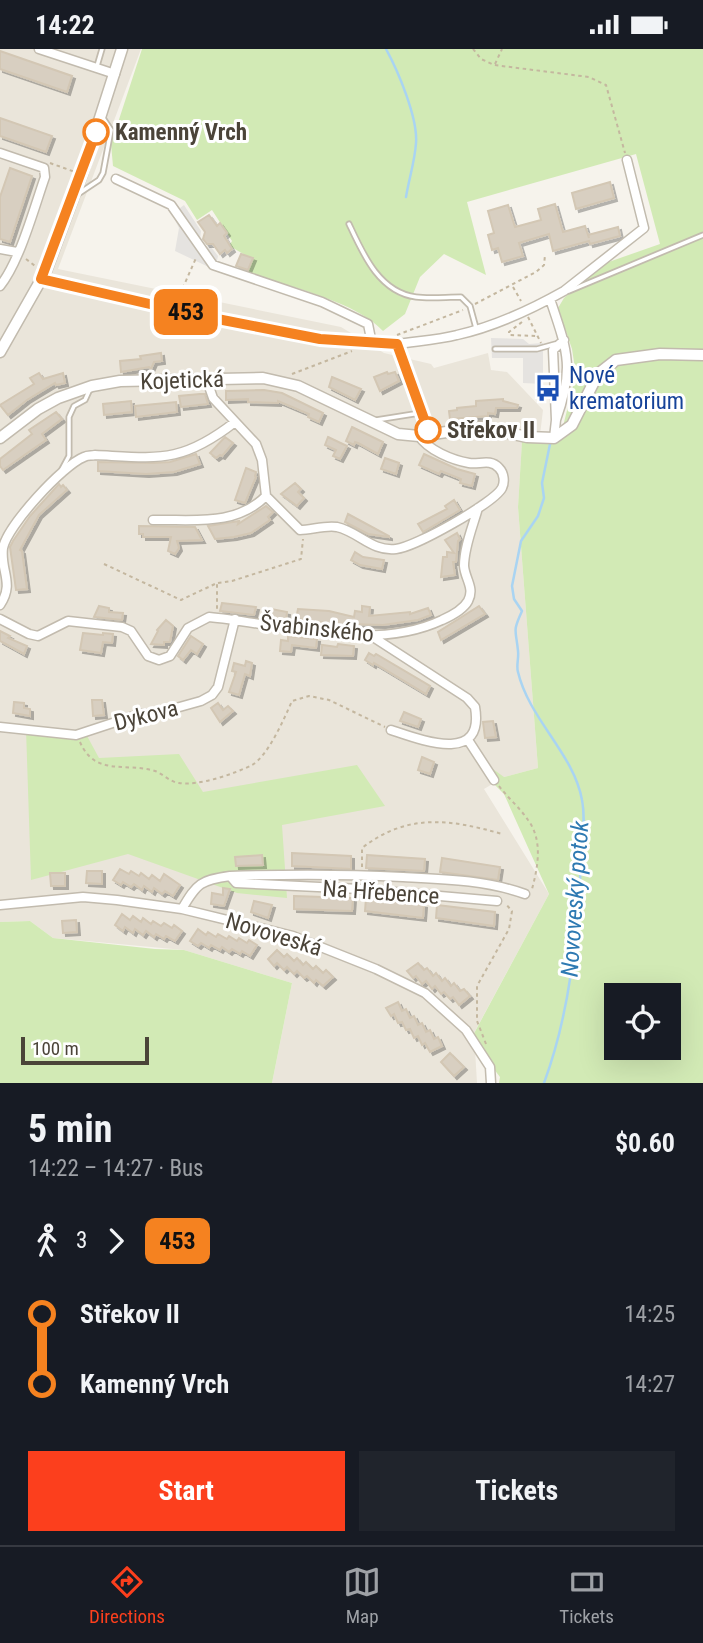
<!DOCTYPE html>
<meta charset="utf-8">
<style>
body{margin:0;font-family:"Roboto Condensed",sans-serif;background:#20242c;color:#f1f3f6;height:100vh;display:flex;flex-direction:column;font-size:26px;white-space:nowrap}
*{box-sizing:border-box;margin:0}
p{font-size:23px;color:#9ea1a6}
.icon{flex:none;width:38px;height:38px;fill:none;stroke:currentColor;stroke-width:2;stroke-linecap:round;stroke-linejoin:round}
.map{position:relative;height:1034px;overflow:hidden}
.drawer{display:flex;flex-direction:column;background:#171b24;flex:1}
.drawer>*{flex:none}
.badge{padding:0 14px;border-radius:10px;font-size:24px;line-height:46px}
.buttons{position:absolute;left:604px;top:934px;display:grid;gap:14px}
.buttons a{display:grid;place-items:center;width:77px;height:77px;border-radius:0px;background:#171b24;box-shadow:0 7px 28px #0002;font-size:35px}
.scale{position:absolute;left:21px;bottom:18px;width:128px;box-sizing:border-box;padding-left:7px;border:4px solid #4b4439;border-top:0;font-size:19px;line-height:24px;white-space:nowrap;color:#4b4439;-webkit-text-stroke:5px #fff;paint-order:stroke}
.map>.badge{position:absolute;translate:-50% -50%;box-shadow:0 0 0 4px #fff}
.legs{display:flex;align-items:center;gap:10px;height:77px;padding:0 28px;font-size:23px}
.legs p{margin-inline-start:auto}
.headline{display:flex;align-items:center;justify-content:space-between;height:119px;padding:0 28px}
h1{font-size:38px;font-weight:700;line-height:52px}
.cta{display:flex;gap:14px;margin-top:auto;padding:14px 28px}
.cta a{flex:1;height:80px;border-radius:0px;background:#fc3f1d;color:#fff;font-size:28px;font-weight:700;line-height:80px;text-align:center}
.cta a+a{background:#20242c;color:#f1f3f6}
ul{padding:0 28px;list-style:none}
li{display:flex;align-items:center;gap:24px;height:70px;font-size:26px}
li i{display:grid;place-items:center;width:10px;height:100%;margin:0 9px;background:currentColor}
li i::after{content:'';width:18px;height:18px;margin:-9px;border:5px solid;border-radius:50%;background:#171b24}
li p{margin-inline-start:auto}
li:first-child i{background:linear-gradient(#0000 50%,currentColor 0)}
li:last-child i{background:linear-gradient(currentColor 50%,#0000 0)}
.status{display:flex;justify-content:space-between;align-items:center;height:49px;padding:0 35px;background:#171b24;direction:ltr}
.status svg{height:19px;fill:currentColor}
.menu{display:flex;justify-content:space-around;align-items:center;height:98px;border-top:2px solid #363941;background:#171b24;font-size:19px;color:#9ea1a6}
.menu a{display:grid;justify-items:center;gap:4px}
.menu .selected{color:#fc3f1d}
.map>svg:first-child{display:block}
</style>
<div class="status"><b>14:22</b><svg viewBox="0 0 49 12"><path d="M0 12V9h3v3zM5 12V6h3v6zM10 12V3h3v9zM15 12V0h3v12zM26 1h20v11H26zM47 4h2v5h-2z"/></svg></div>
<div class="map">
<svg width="703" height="1034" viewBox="0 0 703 1034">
<defs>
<filter id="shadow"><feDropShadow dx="3" dy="3" stdDeviation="0" flood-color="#0004"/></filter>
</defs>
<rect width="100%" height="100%" fill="#f6f3ec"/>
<path fill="#eae5da" d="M0,0h141l-83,220 283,58 43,26 47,11 3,4 54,-15 3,17 16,2 36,38 -4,33 -17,-1 -4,65 20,261 -34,9 -20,12 65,105 -75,139 3,50h-205l20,-100 -108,-33 -131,-12 -23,-17 -30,1z"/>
<path fill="#d2eab5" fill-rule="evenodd" d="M142,0h561v1034h-204l1,-6 -29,-38 78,-145 -45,-100 -12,-12 -20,-28 32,23 34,-9 -20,-261 4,-66 17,2 21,-5 16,-63 -4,-26 -14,-41 6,-10 39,-34 57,-20 -24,-90 -169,48 19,73 -42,-21 -24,23 -15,37 -22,17c-27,-30 -97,-45 -136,-59l5,-13 -19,-11 -6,2 5,-9 -20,-31 -15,10 -12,-19 -72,-35 -2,-22zM616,947h52v52h-52z
M26,680l60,5 13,24 80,-4 24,38 154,-27 28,41 -103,19 5,73 -50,-5 -109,-39 -97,26z
M30,872l23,17 102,11 29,1 108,33 -20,100h-272v-161z"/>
<path fill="#e5e3e0" d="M184,156l17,26 -1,9 5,6 6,1 7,9 -3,14 -40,-19 4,-23 -7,-14z
M491,289l32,1 6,5 14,-1v41l-20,-1v-25h-31z"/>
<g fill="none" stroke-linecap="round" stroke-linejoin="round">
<path stroke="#a9d4f2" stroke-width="2.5" d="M386,0c12,22 32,69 30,94 -1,17 -7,36 -10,54
M544,1034c26,-70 33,-146 37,-220 1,-20 5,-43 1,-63 -8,-46 -53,-81 -64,-128 -2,-6 1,-14 0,-21 -2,-22 -6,-18 4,-40l-8,-12 -2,-13 9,-45 17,-25 6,-18 -2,-15 8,-39"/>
</g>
<path fill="#d8cfc1" stroke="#d3c7b4" stroke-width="2" filter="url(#shadow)" d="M0,2l72,25 -5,16 -67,-23z
M0,69l52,18 -6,16 -46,-16z
M10,119l22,8 -22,66 -10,-3v-42z
M610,133l4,16 -38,11 -4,-16z
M555,155l8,28 22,-6 4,12 -1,-3 30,-8 2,9 -30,8 -1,-3 -36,10 -4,-17 -30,9 4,13 -21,6 -4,-14 -6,2 -4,-15 6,-2 -6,-22 20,-6 7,22 26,-7 -3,-11z
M209,166l8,11 3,-3 7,10 -3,3 8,13 -5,4 -2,-3 -5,4 -7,-10h-6l-4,-5 2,-7 -7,-10z
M241,205l12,4 -5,12 -12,-4z
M161,304l1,8 -8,1 -3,7 -2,-2 -28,5 -1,-11 21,-2 -1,-3z
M387,323l1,2 7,-2 4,9 -19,10 -6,-14z
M39,324l4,6 20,-6 2,10 -9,2 -1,-2 -28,17 -19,15 -8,-10 34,-21 -4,-6z
M332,328l29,12 -6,11 -26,-13z
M264,341l18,3 41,20 -4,9 -11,-5 1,-3 -31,-13v2l-30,-1v-3l-22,1v-9z
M200,345h5l3,10 -27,3 -2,-11z
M503,350v2l15,4 -1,3h-21l-1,6 -7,-1v3l-38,3 -1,-8 8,-1v-2l19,-2v-5z
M131,352l1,11 -28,3 -1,-11z
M176,353l1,10 -41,5 -1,-11z
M56,363l6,7 -20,15 4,6 -43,30 -3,-4v-7l32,-25 -3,-4z
M352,378l31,15 -5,12 -20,-11 -3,-1 -1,3 -8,-4z
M225,388l8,6 -11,13 -2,-1 -4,3 -6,-5z
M328,388l19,9 -7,13 -7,-3 3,-6 -11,-5z
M196,405l4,10 -26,8 -28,2 -48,-3v-9l55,1 17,-1z
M424,405l33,15 18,5 -3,12 -12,-3 1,-4 -20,-8 -2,3 -20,-9z
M385,409l14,5 -3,11 -15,-5z
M246,419l10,4 -1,4 1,1 -11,26 -10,-3z
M295,434l6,6 -3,3 6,6 -7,8 -16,-12z
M59,435l2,3 2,-2 4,5 -28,25 -19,35 2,1 5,38 -11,1 -6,-43 3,-6 17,-25z
M454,451l6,10 -37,22 -5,-8 29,-15 -2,-3z
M266,457l7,6 -5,5 2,3 -19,13 -17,4 -19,2 -7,-13 31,-5 -1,3z
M348,465l41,22v1l-21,-3 -23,-12z
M139,477l56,1 7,13 -25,1 2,7 -4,6 -7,-3 3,-14h-28v-3h-4z
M457,484l3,6 -2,2 -2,21h-3l2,13 -14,2 2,-20h4v-5l7,1 -9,-13z
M355,503l8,5 21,3 -2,9 -22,-4 -9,-5z
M222,554l34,4 -2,8 -34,-4z
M99,557l10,2v4l14,1 -1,7 -28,-3z
M362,557l8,1 -1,9 41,-4v2l18,-6 3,7 -13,5 -35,5 -35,-1 -1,2 -51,-7 2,-10 31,2 25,6 1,-6 7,1z
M479,557l6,8 -44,26 -3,-8z
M266,559l21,4 -1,8 -22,-3z
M166,571l7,6 -3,16h-6v3l-13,-1 7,-13 -1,-1z
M0,582l10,5 -2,2 19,8 -3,8 -24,-13z
M83,584l20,2v-2l10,1 -1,9 -9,-1 -2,11 -21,-3z
M191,587l12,8 -6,10 -6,-4 -8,10 -5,-4z
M288,587l29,3 -1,9 -24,-3 -1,7 -11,-1 1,-11 7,1z
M338,595l16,2 -1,10 -32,-1 1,-10 15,2z
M369,604l5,3 2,-2 54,32 -4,8 -52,-31 -1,2 -8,-5z
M246,612l6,2 -2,13 -5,-2 -6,21 -10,-3 7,-20 -4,-1 2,-8 11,3z
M92,651h10l2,15 -11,1z
M14,653l10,1v5l6,1v7l-17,-3z
M218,654l5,7 5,-4 5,5 -13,11 -9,-14z
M404,663l17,7 -3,8 -18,-6z
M493,672l3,16 -11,1 -2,-16z
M422,708l12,5 -4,12 -12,-4z
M292,804l59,3v13l-59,-3z
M262,806l1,10 -27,1 -1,-9z
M367,806l58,4 -1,12 -58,-3z
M442,809l58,9 -2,13 -58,-8z
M120,820l9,5 2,-3 8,5 2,-3 8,6 3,-4 8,6 4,-7 16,11 -7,11 -8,-5 -3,3 -8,-6 -2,4 -8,-6 -2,4 -8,-6 -3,3 -8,-5 -2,3 -8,-5z
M87,822h15v13l-16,-1z
M50,824h15v13h-14z
M223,839l7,1 -6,17 -13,-2 1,-11 11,2z
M294,847l59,2 -1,13 -58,-2z
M366,849l58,7 -1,13 -58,-7z
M254,852l18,4 -4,13 -17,-6z
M437,856l58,7 -1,14 -58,-8z
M122,865l8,6 3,-4 8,6 2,-4 8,6 2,-3 8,5 3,-3 8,5 2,-3 8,6 -7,10 -9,-5 -2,3 -8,-5 -2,3 -8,-6 -3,4 -8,-6 -2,4 -8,-6 -2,4 -8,-6z
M76,871l1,12 -14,1 -1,-12z
M198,880l8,6 2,-3 8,5 2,-3 9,5 2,-3 8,5 2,-3 8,5 2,-3 8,5 -7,11 -8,-5 -2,3 -8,-5 -3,3 -7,-5 -2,3 -9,-5 -2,3 -8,-5 -3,3 -8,-5z
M277,901l7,7 3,-3 7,7 3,-3 6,7 3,-3 7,7 3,-3 7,7 3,-3 7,7 -10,9 -7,-6 -2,3 -7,-7 -3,2 -7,-7 -3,3 -7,-7 -3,3 -7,-7 -3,3 -6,-7z
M418,914l6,7 3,-2 6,8 3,-3 6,8 3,-3 6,8 3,-3 6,8 4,-2 6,7 -11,9 -6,-8 -3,2 -6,-7 -3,2 -6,-8 -3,3 -6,-8 -4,3 -6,-8 -3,2 -6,-7z
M398,953l4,9 4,-2 4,9 4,-2 4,9 4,-2 4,9 4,-2 4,9 4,-2 4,9 -12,6 -5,-9 -3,2 -4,-9 -4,2 -4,-9 -4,1 -4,-8 -4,1 -4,-9 -3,2 -5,-8z
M450,1004l14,14 -10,9 -13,-14z"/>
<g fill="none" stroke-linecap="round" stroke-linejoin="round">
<defs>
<path id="service" d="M97,17l5,-17
M78,145l21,-14 4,-7 8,-43 -8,-12
M349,175c14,30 30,68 67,73 14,2 30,0 45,0l9,9 6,22
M569,242l134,-56
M495,300h42l18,-5
M376,371l44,-7
M62,420l7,-13v-39l5,-11 11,-6 5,-11"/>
<path id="minor" d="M39,0l76,25
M0,104l44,15 1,9c-11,31 -25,84 -45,109
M116,130l55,26 42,60 109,37 46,22 4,20
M0,200l17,3
M550,250c17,51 25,68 6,121
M397,295c20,-3 41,-4 60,-9 36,-8 75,-26 107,-44l80,-63 -17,-68
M206,329l7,20 43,46 6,16 4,36
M554,389l2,-18 -3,-70 11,-10
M266,447l34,34c11,0 25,-5 37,-3 22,5 35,25 59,22 19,-2 98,-46 106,-61 3,-6 2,-15 -3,-20 -9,-10 -20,-3 -30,-5 -17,-3 -41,-13 -50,-27
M153,471c40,-1 82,7 113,-24
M0,556c15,-22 0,-34 3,-57 4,-22 60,-83 81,-91 4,-2 7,-1 11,-2 63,3 86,9 140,-33
M0,570l29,15 9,2 30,-15 54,6 9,4 17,25 11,4 11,-4 18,-28 21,-11c74,7 163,36 233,3 9,-4 21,-10 26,-19 7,-13 -3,-22 -4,-35 0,-19 9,-40 14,-58
M373,588l94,61 8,9c10,58 -54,33 -84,23
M0,678l76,8 64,-21 18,-1 43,-12 11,-6 6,-8 17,-68
M468,691l26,40
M230,827c58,-2 115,-2 173,1 41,2 83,3 122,17
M0,856l83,-8 34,3 65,9 111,27 83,33 49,24 41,37 24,37 1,16
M182,860c15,-26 19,-29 48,-33l6,7 124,6 137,12"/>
<path id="tertiary" d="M42,230l160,36 119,24 76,5 32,90
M0,303l46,-81 36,-97 40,-125
M0,389l38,-29 20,-11 34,-12 28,-5 143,-3 35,8 100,48 21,2 62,-9 46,10 27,1 18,-13 26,-51 18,-14 44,-6 43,1"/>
</defs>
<use href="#service" stroke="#c2bbae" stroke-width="7"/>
<use href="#minor" stroke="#c2bbae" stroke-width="11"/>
<use href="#tertiary" stroke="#c2bbae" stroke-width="13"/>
<path stroke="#c4b79f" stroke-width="2" stroke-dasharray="3.5 3.5" stroke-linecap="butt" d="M473,0l8,10 13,6 95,12 17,8 19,68
M495,15l7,-15
M50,114l25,9
M26,210l13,10
M513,238l8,14
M177,252l19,-43
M475,255l61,-32 8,-7 1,-10
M528,268l13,26
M522,273l-13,10v3l28,1
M397,286l66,-25
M292,325l60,-23
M104,515l77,36 36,-17v27
M218,534l14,-2 69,-22 2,-20
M80,693c15,35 46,20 75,29 8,3 15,11 24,12 20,3 55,-9 73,-18 16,-9 32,-46 40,-64l17,-5 20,4 56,27
M499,737c9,12 21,22 29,34 15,20 10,47 4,69
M362,818v-19c45,-35 88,-29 140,-14
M486,995l-9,-23v-35l32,-57 3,-18 -7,-8"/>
<use href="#service" stroke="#fff" stroke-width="3.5"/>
<use href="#minor" stroke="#fff" stroke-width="8"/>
<use href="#tertiary" stroke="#fff" stroke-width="10"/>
</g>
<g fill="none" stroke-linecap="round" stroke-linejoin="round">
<defs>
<path id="line-1" d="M96,83l-55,147 161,37 118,23 77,5 31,86"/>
</defs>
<use href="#line-1" stroke="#fff" stroke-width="16"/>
<use href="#line-1" stroke="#f58220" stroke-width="10"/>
</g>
<defs>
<symbol id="bus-bare" viewBox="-9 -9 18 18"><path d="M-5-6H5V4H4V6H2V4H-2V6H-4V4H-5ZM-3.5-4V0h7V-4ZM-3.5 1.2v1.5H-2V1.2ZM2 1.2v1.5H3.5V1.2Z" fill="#1a4fb4" stroke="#fff" stroke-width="2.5" paint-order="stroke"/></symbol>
</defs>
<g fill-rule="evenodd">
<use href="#bus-bare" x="529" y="320" width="38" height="38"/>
</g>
<g fill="#fff" stroke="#f58220" stroke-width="3.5">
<circle cx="96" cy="83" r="12"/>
<circle cx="428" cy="381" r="12"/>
</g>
<g text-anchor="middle" stroke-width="6" stroke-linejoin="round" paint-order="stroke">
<g font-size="23" font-weight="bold" fill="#4b4439" stroke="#fff" text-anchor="start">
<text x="115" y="91">Kamenný Vrch</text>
<text x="447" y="389">Střekov II</text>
</g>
<g font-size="23" fill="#164399" stroke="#fff" text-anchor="start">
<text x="569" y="334">Nové<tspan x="569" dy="26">krematorium</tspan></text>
</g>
<g font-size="23" fill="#4b4439" stroke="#fff">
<text transform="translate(182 331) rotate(-2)" y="8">Kojetická</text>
<text transform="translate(317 579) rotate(6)" y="8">Švabinského</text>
<text transform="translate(146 666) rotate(-14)" y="8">Dykova</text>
<text transform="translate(381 843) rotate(4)" y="8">Na Hřebence</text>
<text transform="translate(274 885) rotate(17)" y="8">Novoveská</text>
</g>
<g font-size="24" font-style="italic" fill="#2e7ab2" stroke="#fff">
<text transform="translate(575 850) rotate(-86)" y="8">Novoveský potok</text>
</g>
</g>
</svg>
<div class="buttons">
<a><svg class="icon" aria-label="locate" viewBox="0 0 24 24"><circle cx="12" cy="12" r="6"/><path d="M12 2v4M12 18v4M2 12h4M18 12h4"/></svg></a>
</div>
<div class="scale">100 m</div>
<b class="badge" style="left:186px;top:263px;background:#f58220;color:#111">453</b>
</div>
<section class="drawer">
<div class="headline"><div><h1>5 min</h1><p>14:22 – 14:27 · Bus</p></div><b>$0.60</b></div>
<div class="legs"><svg class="icon" aria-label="walk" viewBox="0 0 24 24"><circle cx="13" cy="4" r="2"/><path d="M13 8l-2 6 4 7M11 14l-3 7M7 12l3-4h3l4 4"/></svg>3<svg class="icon" aria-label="forward" viewBox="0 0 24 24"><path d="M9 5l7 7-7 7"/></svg><b class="badge" style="background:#f58220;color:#111">453</b></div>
<ul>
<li><i style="color:#f58220"></i><b>Střekov II</b><p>14:25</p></li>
<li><i style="color:#f58220"></i><b>Kamenný Vrch</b><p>14:27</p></li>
</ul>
<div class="cta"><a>Start</a><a>Tickets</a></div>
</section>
<nav class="menu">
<a class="selected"><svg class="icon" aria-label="directions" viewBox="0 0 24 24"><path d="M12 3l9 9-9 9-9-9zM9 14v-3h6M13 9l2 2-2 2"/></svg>Directions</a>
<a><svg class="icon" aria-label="map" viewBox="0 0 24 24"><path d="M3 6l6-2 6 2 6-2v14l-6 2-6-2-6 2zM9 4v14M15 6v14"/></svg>Map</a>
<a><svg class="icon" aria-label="tickets" viewBox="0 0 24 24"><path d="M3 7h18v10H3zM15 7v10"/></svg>Tickets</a>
</nav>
